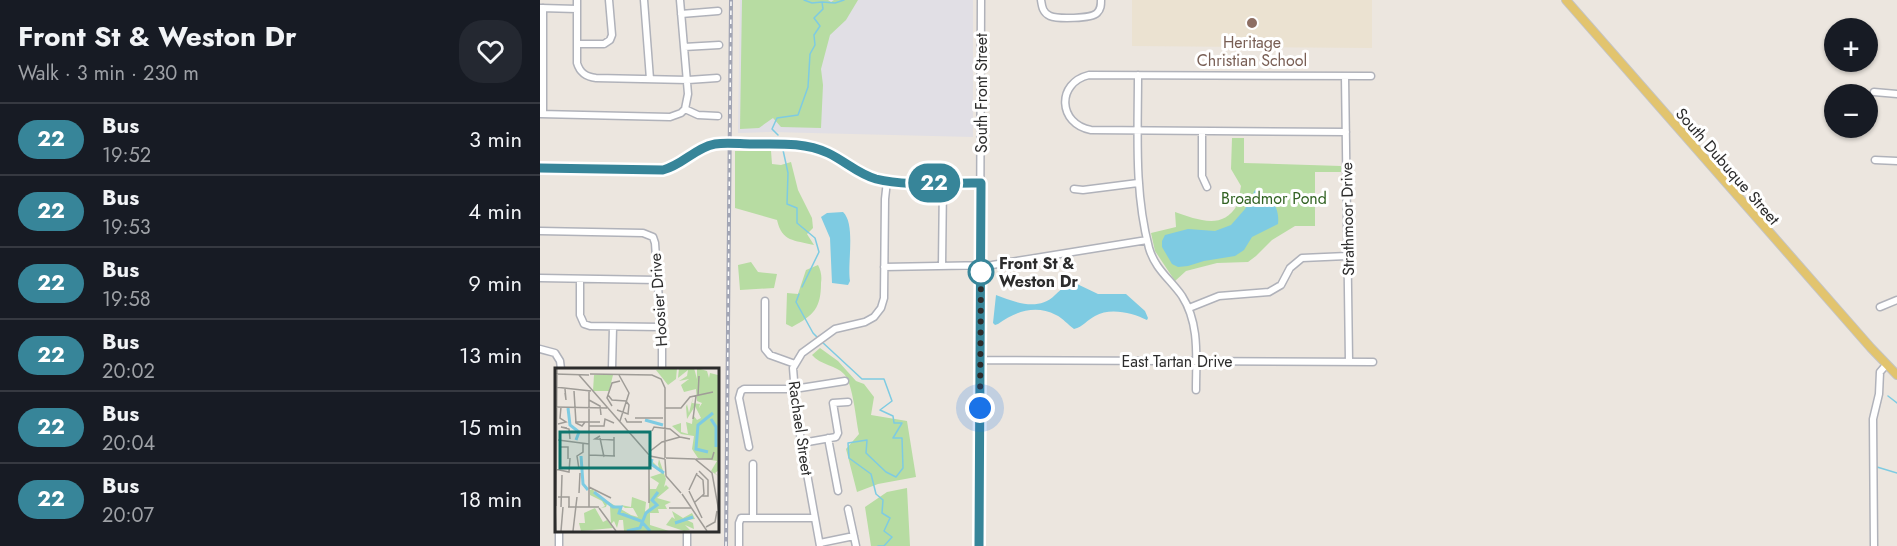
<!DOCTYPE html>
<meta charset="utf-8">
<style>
body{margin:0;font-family:Jost,sans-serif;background:#242831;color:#f1f3f6;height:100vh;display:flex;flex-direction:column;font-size:22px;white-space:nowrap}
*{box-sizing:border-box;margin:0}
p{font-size:20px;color:#9ea1a6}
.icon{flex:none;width:33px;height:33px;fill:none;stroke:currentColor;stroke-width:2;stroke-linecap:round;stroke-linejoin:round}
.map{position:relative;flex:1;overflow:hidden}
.sheet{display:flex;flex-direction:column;background:#171b24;width:540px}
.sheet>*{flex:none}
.badge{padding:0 12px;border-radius:20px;font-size:21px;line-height:39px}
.controls{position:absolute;left:1284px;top:18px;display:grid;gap:12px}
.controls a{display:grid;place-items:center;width:54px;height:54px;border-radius:50%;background:#171b24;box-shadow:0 2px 4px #0004;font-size:30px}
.you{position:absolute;width:30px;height:30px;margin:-15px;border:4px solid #fff;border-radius:50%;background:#1a73e8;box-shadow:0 0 0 9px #1a73e833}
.map>.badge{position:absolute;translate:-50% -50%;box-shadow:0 0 0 3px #fff}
.round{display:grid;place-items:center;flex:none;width:63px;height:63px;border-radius:24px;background:#242831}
.head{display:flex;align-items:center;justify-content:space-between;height:102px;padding:0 18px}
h1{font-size:28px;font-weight:700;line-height:45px}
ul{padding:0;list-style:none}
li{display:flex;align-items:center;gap:18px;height:72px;padding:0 18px;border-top:2px solid #363941}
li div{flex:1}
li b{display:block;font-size:22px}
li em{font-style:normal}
li .badge{min-width:66px;font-weight:700;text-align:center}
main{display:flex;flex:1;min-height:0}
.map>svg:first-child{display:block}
</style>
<main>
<section class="sheet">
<div class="head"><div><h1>Front St &amp; Weston Dr</h1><p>Walk · 3 min · 230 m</p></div><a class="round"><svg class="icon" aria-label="heart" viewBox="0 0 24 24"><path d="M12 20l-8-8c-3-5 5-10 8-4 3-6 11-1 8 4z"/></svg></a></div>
<ul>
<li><span class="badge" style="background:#378599;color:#fff">22</span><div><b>Bus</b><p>19:52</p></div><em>3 min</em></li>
<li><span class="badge" style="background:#378599;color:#fff">22</span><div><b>Bus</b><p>19:53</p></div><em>4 min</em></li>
<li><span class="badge" style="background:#378599;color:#fff">22</span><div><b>Bus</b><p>19:58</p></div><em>9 min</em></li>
<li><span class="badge" style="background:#378599;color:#fff">22</span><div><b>Bus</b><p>20:02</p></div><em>13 min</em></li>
<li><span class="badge" style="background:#378599;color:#fff">22</span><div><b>Bus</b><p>20:04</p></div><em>15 min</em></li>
<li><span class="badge" style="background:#378599;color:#fff">22</span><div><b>Bus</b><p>20:07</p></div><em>18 min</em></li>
</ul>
</section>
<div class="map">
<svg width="1357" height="546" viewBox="0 0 1357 546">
<rect width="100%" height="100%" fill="#ece6df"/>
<path fill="#e1dfe5" d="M200,0h233v137l-202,-5 -33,1z"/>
<path fill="#ebe2d1" d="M592,0h240v48l-240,-2z"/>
<path fill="#b7dca2" d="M202,0h86l3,2 3,-2h24l-12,20 -16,15 -9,34 2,16 -2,43 -40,-1 -8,-9 -14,10 -19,1z
M692,138h12v25l97,3v6h-26v54h-20l-23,14 -16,16 -8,6 -31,1 -31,8 -11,10 -20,-30 -4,-18 25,-6 -1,-15c21,7 48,19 62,-7 2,-5 3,-14 4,-19l-10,-17z
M195,151h36l1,13 9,1 10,-3 7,28 14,28 1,10 -6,6 7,11c-20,-5 -32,-3 -37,-25l-42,-12z
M211,262l7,10 19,2 -3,14 -34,2 -2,-25z
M278,265c3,6 4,11 3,18 0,25 -7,32 -29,44l-6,-3 1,-31 11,1 8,-24z
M280,348l18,13 18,20 8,3 10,13 -3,18 36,6 9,56 -38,7 -21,8 -11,-43 13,-15c-3,-13 -6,-51 -15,-60 -8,-9 -24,-9 -32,-19z
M367,488l3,58h-39l-6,-39 22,-15z"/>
<path fill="#7ecbe2" d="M715,190c16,4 25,18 23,34l-26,13 -8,13 -9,6 -31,5 -16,5 -10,1 -6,-3 -10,-17v-6l3,-6 23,-6 27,2 16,-6 14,-16z
M303,212c13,12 4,52 7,69l-2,4 -16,-2 -2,-45 -9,-21 6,-4z
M535,283l23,11h28l19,17 3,7 -1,2c-14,-7 -37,-13 -52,-4 -8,4 -12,11 -21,13 -6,-4 -11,-11 -18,-14 -21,-11 -41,-3 -58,9l-3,1 -2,-2 3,-28c19,7 42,17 59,0 7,-6 10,-11 20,-12z"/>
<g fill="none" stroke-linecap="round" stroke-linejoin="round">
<path stroke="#7ecbe2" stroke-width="1.5" d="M282,2l13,1 9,-3
M238,135l-6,-6 5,-11 21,-3 10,-28 2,-33 5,-9 -1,-10 6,-9 -6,-8 9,-9 -1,-7 -10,1 -8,-3
M243,150l5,23 -1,31 10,4v15l18,15 4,14 -17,35
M259,294l-3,8 17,31 5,5
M281,341l41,38h22l8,22 -12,9 13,6 1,7h8l-9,15h9l1,30 -7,9 -10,-5 -20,-19 1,-13 -19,3 1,15 22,16 5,20 7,6 -1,13 8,5 -6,13 8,6 -8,9h-6
M1348,396l9,7
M1337,467l20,6"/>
<defs>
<path id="minor" d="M37,0v63c3,10 9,14 19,15l92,2 29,-2
M104,0l6,79
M140,0l8,94 -3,15
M501,0c1,7 2,13 9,16 7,3 41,3 47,-3 4,-4 4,-8 4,-13
M1,8l36,1
M141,14l37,-3
M37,44h27l6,-4 2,-5 -3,-35
M144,47l35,-2
M598,75c0,58 -4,116 11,173 6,21 21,31 33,48 18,28 14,62 14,94
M805,76l4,285
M1334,92l23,2
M0,114l130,3 11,-4 4,-4 13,6 20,1
M3,114v-106
M662,131v45l5,11
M806,132l-255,-2c-33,-6 -35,-47 -2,-55l282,1
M1335,160l22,1
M0,168l123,2c20,-5 34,-23 53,-26 26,-3 92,-2 115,10 15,8 27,19 44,24 29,9 75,5 106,5
M534,189l9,1 55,-7
M0,231l103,2 10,4 2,6 7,100v26
M402,266l1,-83
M344,267l108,-2 155,-25
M0,278l118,2
M40,279v36l4,9 6,2 71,1
M225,301v48l5,6 25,9
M1340,307l17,-7
M649,308l30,-12 50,-4 12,-7 9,-17 12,-10 45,-2
M0,349l15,4 5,8 1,8
M440,360l393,2
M72,369l1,-42
M288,438l10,53
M262,443l34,-6 2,-4 -5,-30 15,-1
M209,447l-10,-49 2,-7 3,-2h50l51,-8
M213,464v53
M308,509l8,37
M147,530v16
M280,543l34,-7
M19,546v-16
M199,546v-23l2,-5h74
M280,546l-23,-128 -4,-50 9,-15 33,-24 30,-7 9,-5 7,-9 3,-10 1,-99 2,-18
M439,546l2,-546
M1334,546l-1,-127 6,-25 1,-22 6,-7"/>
<path id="major" d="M1026,0l305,348 26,27"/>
</defs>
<use href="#minor" stroke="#b0b2ba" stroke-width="9"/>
<use href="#major" stroke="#c4c4c4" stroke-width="10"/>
<use href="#minor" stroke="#fff" stroke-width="6"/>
<use href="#major" stroke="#e2c46e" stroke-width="8"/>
<defs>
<path id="rail" d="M186,546l5,-546"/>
</defs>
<use href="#rail" stroke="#a2a5b4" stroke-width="4"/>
<use href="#rail" stroke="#fff" stroke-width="1.5" stroke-dasharray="4.5" stroke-linecap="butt"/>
</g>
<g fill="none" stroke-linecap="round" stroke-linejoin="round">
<defs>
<path id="line" d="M0,168l123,2c20,-5 33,-23 52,-26 12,-2 25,0 37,0 26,0 52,-2 76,9 17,8 30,21 48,26 32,8 72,3 105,4l-2,363"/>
</defs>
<use href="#line" stroke="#fff" stroke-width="14"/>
<use href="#line" stroke="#378599" stroke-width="9"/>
<path stroke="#2c2c2c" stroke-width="6" stroke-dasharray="0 10.8" d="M440,408l1,-136"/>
</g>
<circle fill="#8d6e63" stroke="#fff" stroke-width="2" cx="712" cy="23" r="6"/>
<circle fill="#fff" stroke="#378599" stroke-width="3" cx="441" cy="272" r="12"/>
<g text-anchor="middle" stroke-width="6" stroke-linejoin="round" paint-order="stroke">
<g font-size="16" fill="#785e54" stroke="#fff">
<text x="712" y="48">Heritage<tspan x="712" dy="18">Christian School</tspan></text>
</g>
<g font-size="16" fill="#2c2c2c" stroke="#fff">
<text transform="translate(441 93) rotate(-90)" y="6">South Front Street</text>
<text transform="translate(1188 166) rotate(49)" y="6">South Dubuque Street</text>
<text transform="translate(807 219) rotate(-91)" y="6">Strathmoor Drive</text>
<text transform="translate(118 300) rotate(-94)" y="6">Hoosier Drive</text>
<text x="637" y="367">East Tartan Drive</text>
<text transform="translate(261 428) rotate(82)" y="6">Rachael Street</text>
</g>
<g font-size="16" fill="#316222" stroke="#fff">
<text x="734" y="204">Broadmor Pond</text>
</g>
<g font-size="16" font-weight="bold" fill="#2c2c2c" stroke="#fff" text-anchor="start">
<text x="459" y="269">Front St &amp;<tspan x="459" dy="18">Weston Dr</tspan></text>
</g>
</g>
<g transform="translate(15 368)">
<rect width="164" height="164" fill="#ece6df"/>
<path d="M122,0l-1,11 -8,6 -12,-15zM124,0h15l3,11v-11l10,3 2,7 1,-5 8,2 1,95 -4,3 3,3 -7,-5 6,-10 -19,-3 -6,-9 2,-13 -13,-2 -9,-8 9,-3v9l7,2 -2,-12 6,2 1,-9 4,5 4,-2 -6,-12 -8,13 -1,-12 1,-3 2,9 4,-16 -1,6 8,1 -1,4 3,-5 -5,-2 -1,-12 -12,3 -3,-7 8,-6 -10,2 8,-5 1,-6 -10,8zM39,7h19l-4,16h-16zM95,91l9,9 -1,-4 1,-5 7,20 -2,8 2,-2 3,3 -12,10 14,4 -6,3 2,4h-9l1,4h-9v12l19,6h-45l-1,-11h-4l-2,8 -3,-7 -3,3 -1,-18 -3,-2 -1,3 -5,1 4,-2 -3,-5 -12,-6v-5l3,-1 2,5 36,21 7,2 -5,-9h-8l-4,-3 10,2 1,-10 14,5 -1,10 4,-4v-30l1,11h6l3,-6 -9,-6 12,-4 -13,-9zM40,140l8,14 4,-2 6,8 -32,3 -2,-8h6l-1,-10zM117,143l11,7 9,-5 3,6 -8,1 6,3 1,6 -9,-4 5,5 -6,1 -18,-6 6,-8 3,2z" fill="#b7dca2"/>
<path fill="none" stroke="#7ecbe2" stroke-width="3" d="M13,40l2,17 9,7 -3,8M156,51l5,8v20M90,52l18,5M153,84l-12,-3 2,-24 15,-12M26,88l2,28 5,6M97,91l-1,5 13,9M39,124l19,15h8l-2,6 22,8 9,10M120,155l18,-6M72,163l13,-3 6,-15 11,-8 -5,-5 6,-8"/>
<path fill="none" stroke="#9f9c97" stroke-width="1.5" d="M0,6l34,1M35,6l62,1 9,4 4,9v70M24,7l71,81 15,3M64,7l10,18 -9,28M0,19l36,4M19,23l2,32 6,3 3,-4M10,25l1,7 -1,-11M53,27l4,5 14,1 3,4 -1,9 -11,-4M143,28l1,-20M34,32l11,6 1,9M57,38l-5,-8 5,-15 8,-2M0,39l52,1M110,40h16l9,-11 23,-5M70,50l2,4h15M80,50h28M138,51l3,-23M20,54h25M3,56l8,-2 -6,-4 1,-11M34,58h15l1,-7 9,4M12,60l-6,-1 8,2 1,10M97,63l2,-4 16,2 10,8 10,2M45,68l-5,3 19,1M59,69v19M45,70l4,19M3,72l31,4M5,79h8v12M94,84l13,-10 18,-5M34,87l26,1M94,88v47M111,90l29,1 17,14 7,39M110,91l1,17 15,17M141,91h16l2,-7M0,101l14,3 1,-14M24,101l-2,-13 6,-4v-8M144,103l9,9v16h-6M34,119l22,11M134,122l8,-17M134,123l13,27M24,125l1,-20M127,126l25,37M3,129h11v10M140,134l9,-8 -1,-14 -7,-6M0,138l1,25M1,138l1,-138M6,139l1,-32M13,139h31M34,139v-116M44,140l17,23M114,140h22M151,159l9,-5 2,-11M6,163l2,-24M18,163l4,-34"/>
<path fill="#0f766e" fill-opacity="0.15" stroke="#0f766e" stroke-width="3" d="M5,64h90v36h-90z"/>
<rect width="164" height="164" fill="none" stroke="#2c2c2c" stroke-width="3"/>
</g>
</svg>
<div class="controls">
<a>+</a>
<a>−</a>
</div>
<div class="you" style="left:440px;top:408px"></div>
<b class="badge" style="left:394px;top:183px;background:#378599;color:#fff">22</b>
</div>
</main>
